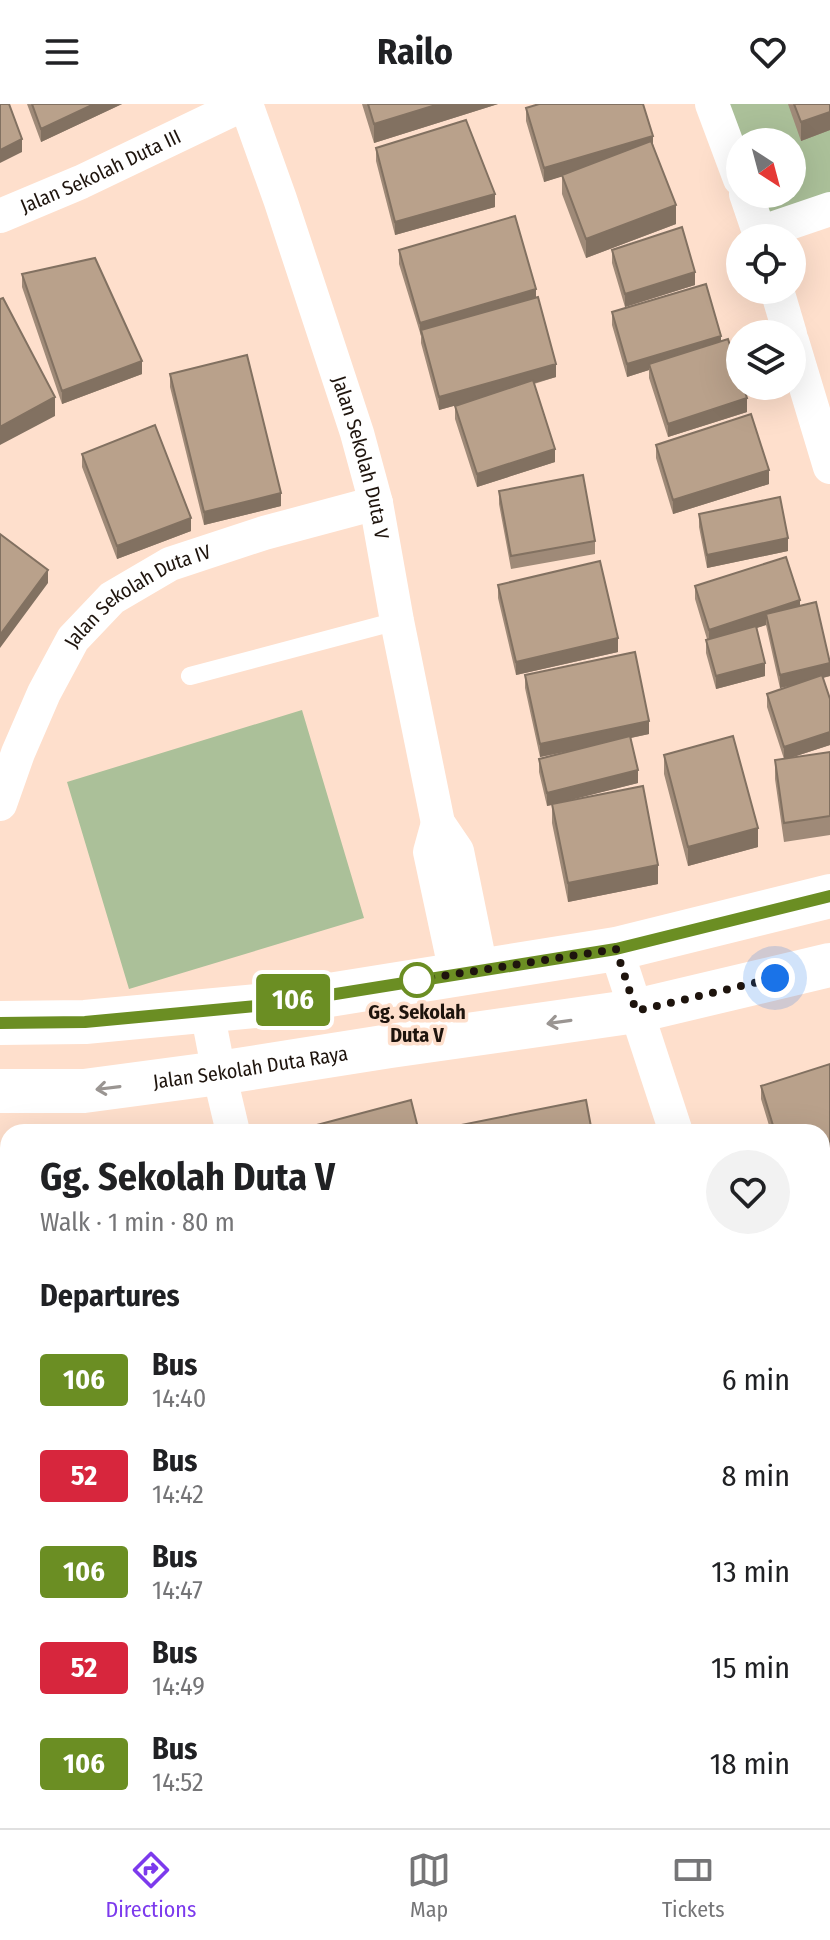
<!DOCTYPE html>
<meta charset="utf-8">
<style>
body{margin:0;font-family:"Fira Sans Condensed",sans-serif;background:#f2f2f2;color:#202124;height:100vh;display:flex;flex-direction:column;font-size:30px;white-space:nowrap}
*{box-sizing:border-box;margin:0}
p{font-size:26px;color:#757577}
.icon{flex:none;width:44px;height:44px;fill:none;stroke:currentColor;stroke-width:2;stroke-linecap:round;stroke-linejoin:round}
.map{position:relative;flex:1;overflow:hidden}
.side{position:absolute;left:0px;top:1020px;width:830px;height:704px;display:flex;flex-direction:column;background:#fff;border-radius:24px 24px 0 0;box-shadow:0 8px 32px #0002}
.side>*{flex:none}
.badge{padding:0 16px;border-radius:6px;font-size:28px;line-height:52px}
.needle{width:52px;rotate:144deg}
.controls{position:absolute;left:726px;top:24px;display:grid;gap:16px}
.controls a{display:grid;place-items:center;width:80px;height:80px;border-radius:50%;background:#fff;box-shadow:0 8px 32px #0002;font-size:40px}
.you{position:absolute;width:40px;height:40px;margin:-20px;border:6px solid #fff;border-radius:50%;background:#1a73e8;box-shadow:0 0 0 12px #1a73e833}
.map>.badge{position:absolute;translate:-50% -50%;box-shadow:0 0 0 4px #fff}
h2{padding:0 40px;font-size:30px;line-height:72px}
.round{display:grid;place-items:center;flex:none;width:84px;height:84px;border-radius:42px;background:#f2f2f2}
.overview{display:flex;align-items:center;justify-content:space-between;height:136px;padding:0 40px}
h1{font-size:38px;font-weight:700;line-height:60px}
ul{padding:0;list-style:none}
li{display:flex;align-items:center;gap:24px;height:96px;padding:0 40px}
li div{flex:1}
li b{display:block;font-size:30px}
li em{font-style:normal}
li .badge{min-width:88px;font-weight:700;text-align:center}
header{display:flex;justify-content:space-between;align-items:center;height:104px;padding:0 40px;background:#fff;font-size:36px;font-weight:700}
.menu{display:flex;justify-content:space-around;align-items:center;height:112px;border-top:2px solid #e0e0e0;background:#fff;font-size:22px;color:#757577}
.menu a{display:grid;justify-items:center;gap:4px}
.menu .selected{color:#7c3aed}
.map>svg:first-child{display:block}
</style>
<header><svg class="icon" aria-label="menu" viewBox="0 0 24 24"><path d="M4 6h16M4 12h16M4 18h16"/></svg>Railo<svg class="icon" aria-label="heart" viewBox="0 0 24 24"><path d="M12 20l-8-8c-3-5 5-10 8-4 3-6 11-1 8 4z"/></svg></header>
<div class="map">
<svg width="830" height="1724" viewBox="0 0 830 1724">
<rect width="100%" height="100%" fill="#fedfcc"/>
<path fill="#abc099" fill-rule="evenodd" d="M705,0h125v111l-68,23h-6zM740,38h52v52h-52z
M302,606l62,208 -235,71 -62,-207z"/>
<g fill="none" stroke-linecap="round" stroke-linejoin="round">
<path stroke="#fff" stroke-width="18" d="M190,572l207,-55"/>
<g stroke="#fff" stroke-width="34">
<path id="s1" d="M246,0l34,95 77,234 19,70 21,118 41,202 19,28 24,118"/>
<path d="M712,0l28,75"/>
<path d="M746,90l15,44"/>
<path id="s2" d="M0,112l81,-34 163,-78"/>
<path d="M760,129l70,-24"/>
<path d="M777,186l13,44"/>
<path d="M792,237l38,126"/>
<path id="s3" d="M0,700l18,-51 26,-60 29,-54 39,-41 58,-34 94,-31 112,-30"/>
<path d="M438,719l-8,29 26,121"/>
<path d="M616,845l60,183"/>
<path d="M207,907l12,62 14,59"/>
<path d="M822,1283l8,-2"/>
<path d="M0,1430l8,-1"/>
<path d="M0,1487l8,27"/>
<path d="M822,1502l8,27"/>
<path d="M58,1716l2,8"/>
<path d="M433,1716l2,8"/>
</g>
<g stroke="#fff" stroke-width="44">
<path d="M0,919l85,-1 182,-17 349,-56 214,-53"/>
<path id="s4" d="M0,987h84l135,-18 171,-27 246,-35 194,-46"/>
</g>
</g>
<path fill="#9f8a78" d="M27,0h95l-81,38z
M362,0h136l-124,39z
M788,0h42v26l-29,11z
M526,4l127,36 23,80 -90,34 -24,-64v-18l-18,6 -18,-61z
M376,44l119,59 -100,28 -19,-74z
M399,146l137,48 20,79 -22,7 21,78 -78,25 -22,-68v-13l6,-2 -22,6 -18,-67v-7l-22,-72z
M612,146l83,35 -70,22 -13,-44z
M22,170l120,100 -80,30 -40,-117z
M612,208l109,29 26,71 -79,25 -19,-59v-8l-22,7 -15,-52z
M170,270l111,132 -77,19 -34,-138z
M656,341l113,39 -96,30 -17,-56z
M82,350l109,77 -74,28 -35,-92z
M499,387l96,50v13l-84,15 -12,-65z
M699,410l89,37 -81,17 -8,-41z
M498,481l120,67 -102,23 -18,-77z
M695,482l105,19 30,56v15l-7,2 7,21v46l-40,13 40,-6v83l-46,7 -9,-63v-19l9,-1 -17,-52v-13l30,-10 -17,4 -14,-63 -10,3 9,48 -49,13 -10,-36v-13l1,-1 -12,-40z
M525,571l124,59 -18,4 7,45 -77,19 97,82 -90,18 -16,-79v-18l-5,1 -8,-34v-13l46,-11 -45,9 -15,-69z
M664,651l94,92 -70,19 -24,-92z
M830,960v130l-8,2v-64h-51l-10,-33v-13z
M830,1135v96h-1l-7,-20v-73z
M8,1254v119l-8,1v-119z
M512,1716h107l1,8h-107z
M721,1716h90l1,8h-88z"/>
<path fill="#827161" d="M94,0h28l-81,38v-13z
M439,0h59l-124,39v-19z
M830,8v18l-29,11v-19z
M653,32v13l-109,33v-14z
M22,35v13l-22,11v-13z
M495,90v13l-100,28v-13z
M676,101v19l-90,34v-19z
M695,168v13l-70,22v-13z
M536,185v13l-115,28 -1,6v-13z
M721,232v13l-72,15v6l-22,7v-13z
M142,257v13l-80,30v-13z
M556,260v13l-117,33v-13z
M55,293v19l-55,29v-18z
M747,294v14l-79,25v-13z
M555,345v13l-78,25v-13z
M769,366v14l-96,30v-14z
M281,389v13l-77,19v-13z
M191,414v13l-74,28v-13z
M788,434v13l-81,17v-13z
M48,466v13l-48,65v-13z
M800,496v14h-34v11l-57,18v-13z
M618,534v14l-102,23v-13z
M765,559v13l-49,13v-13z
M830,559v13l-50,12v-13z
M649,617v13l-109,23v-13z
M830,628v13l-46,15v-13z
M638,666v13l-91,23v-13z
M758,724v19l-70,19v-19z
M658,761v19l-90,18v-19z
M830,1077v13l-8,2v-13z
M8,1096v19l-8,75v-19z
M263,1716h16l-16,4z
M812,1720v4h-14z"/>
<path fill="#b9a18b" stroke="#827161" stroke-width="2" d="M0,0h9l13,35 -22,11z
M32,0h62l-53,25z
M368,0h71l-65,20z
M539,0h104l10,32 -109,32 -18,-60z
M794,0h36v8l-29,10z
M466,16l29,74 -100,28 -19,-74z
M651,37l25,64 -90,34 -24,-64z
M515,112l21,73 -116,34 -21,-73z
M682,123l13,45 -70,22 -13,-44z
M95,154l47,103 -80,30 -40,-117z
M706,180l15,52 -94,28 -15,-52z
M538,193l18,67 -117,33 -18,-67z
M3,194l52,99 -55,30v-128z
M728,235l12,38v9h3l4,12 -79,26 -19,-60z
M247,251l34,138 -77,19 -34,-138z
M533,276l22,69 -78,25 -22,-68z
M751,310l18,56 -96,30 -17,-55z
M155,321l36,93 -74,28 -35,-92z
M583,371l12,66 -84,15 -12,-65z
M780,393l8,41 -81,17 -8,-41z
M0,430l48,36 -48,65z
M786,453l14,43 -91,30 -14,-44z
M600,457l18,77 -102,24 -18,-77z
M816,498l14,61 -50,12 -14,-61z
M756,522l9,37 -49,13 -10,-36z
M635,548l14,69 -109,23 -15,-69z
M822,571l8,24v33l-46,15 -17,-53z
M630,632l8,34 -91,23 -8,-34z
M733,632l25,92 -70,19 -24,-92z
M830,648v64l-46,7 -9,-63z
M643,682l15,79 -90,18 -16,-79z
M830,960v117l-8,2v-51h-47l-14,-46z
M411,996l8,32h-105l-1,-6z
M586,996l6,32h-130l-1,-7z
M0,1083l8,1v12l-8,75z
M830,1135v83h-1l-7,-21v-59z
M8,1254v106h-8v-105z
M155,1716h60l1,8h-82v-4z
M514,1716h105l1,1 -35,7h-69z
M727,1716h84l1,4 -14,4h-68z
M615,1719l1,5h-19z"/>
<defs><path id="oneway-shaft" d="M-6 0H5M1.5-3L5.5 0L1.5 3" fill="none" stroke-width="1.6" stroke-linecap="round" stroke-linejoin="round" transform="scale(2)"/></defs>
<g stroke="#9a9592">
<use href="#oneway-shaft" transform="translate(559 918) rotate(172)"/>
<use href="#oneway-shaft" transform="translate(108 984) rotate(173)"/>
</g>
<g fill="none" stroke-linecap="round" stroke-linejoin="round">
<defs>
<path id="line" d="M0,919l85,-1 182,-17 349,-56 214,-53"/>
</defs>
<use href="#line" stroke="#fff" stroke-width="18"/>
<use href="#line" stroke="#6b8e23" stroke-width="12"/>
<path stroke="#1e140d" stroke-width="8" stroke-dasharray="0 14.4" d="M417,876l199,-31 20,62 139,-33"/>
</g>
<circle fill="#fff" stroke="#6b8e23" stroke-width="4" cx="417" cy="876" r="16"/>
<g text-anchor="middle" stroke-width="7" stroke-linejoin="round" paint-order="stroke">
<g font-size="20" fill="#1e140d" stroke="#fedfcc">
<text dy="7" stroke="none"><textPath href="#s2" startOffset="110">Jalan Sekolah Duta III</textPath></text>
<text dy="7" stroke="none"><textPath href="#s1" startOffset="372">Jalan Sekolah Duta V</textPath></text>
<text dy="7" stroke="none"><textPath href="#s3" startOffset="260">Jalan Sekolah Duta IV</textPath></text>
<text dy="7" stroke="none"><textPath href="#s4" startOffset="252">Jalan Sekolah Duta Raya</textPath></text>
</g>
<g font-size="20" font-weight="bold" fill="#1e140d" stroke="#fedfcc">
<text x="417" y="915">Gg. Sekolah<tspan x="417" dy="23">Duta V</tspan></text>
</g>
</g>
</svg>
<div class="controls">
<a><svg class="needle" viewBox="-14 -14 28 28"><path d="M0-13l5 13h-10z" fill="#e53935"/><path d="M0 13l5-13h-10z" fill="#757577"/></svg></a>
<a><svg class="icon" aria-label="locate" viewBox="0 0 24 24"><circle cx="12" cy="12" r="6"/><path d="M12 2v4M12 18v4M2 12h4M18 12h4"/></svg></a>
<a><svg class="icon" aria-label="layers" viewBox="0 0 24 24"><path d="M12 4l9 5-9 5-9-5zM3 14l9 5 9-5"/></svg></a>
</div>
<div class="you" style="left:775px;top:874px"></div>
<b class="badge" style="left:293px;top:896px;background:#6b8e23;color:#fff">106</b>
<section class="side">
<div class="overview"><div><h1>Gg. Sekolah Duta V</h1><p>Walk · 1 min · 80 m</p></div><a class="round"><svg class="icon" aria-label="heart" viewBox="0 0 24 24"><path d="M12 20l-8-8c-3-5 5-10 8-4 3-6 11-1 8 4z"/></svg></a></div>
<h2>Departures</h2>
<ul>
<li><span class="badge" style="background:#6b8e23;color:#fff">106</span><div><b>Bus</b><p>14:40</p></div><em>6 min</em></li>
<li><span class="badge" style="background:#d7263d;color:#fff">52</span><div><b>Bus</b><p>14:42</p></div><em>8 min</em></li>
<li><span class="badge" style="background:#6b8e23;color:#fff">106</span><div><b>Bus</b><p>14:47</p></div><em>13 min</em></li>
<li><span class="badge" style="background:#d7263d;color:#fff">52</span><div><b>Bus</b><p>14:49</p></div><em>15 min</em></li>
<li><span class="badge" style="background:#6b8e23;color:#fff">106</span><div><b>Bus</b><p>14:52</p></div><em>18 min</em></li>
</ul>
</section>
</div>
<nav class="menu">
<a class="selected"><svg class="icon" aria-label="directions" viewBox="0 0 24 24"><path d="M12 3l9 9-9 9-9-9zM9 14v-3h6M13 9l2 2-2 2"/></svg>Directions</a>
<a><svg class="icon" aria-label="map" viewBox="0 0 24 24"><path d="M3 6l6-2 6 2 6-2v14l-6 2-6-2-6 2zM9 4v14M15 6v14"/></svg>Map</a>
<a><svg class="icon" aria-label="tickets" viewBox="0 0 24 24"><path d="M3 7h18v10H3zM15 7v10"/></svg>Tickets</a>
</nav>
